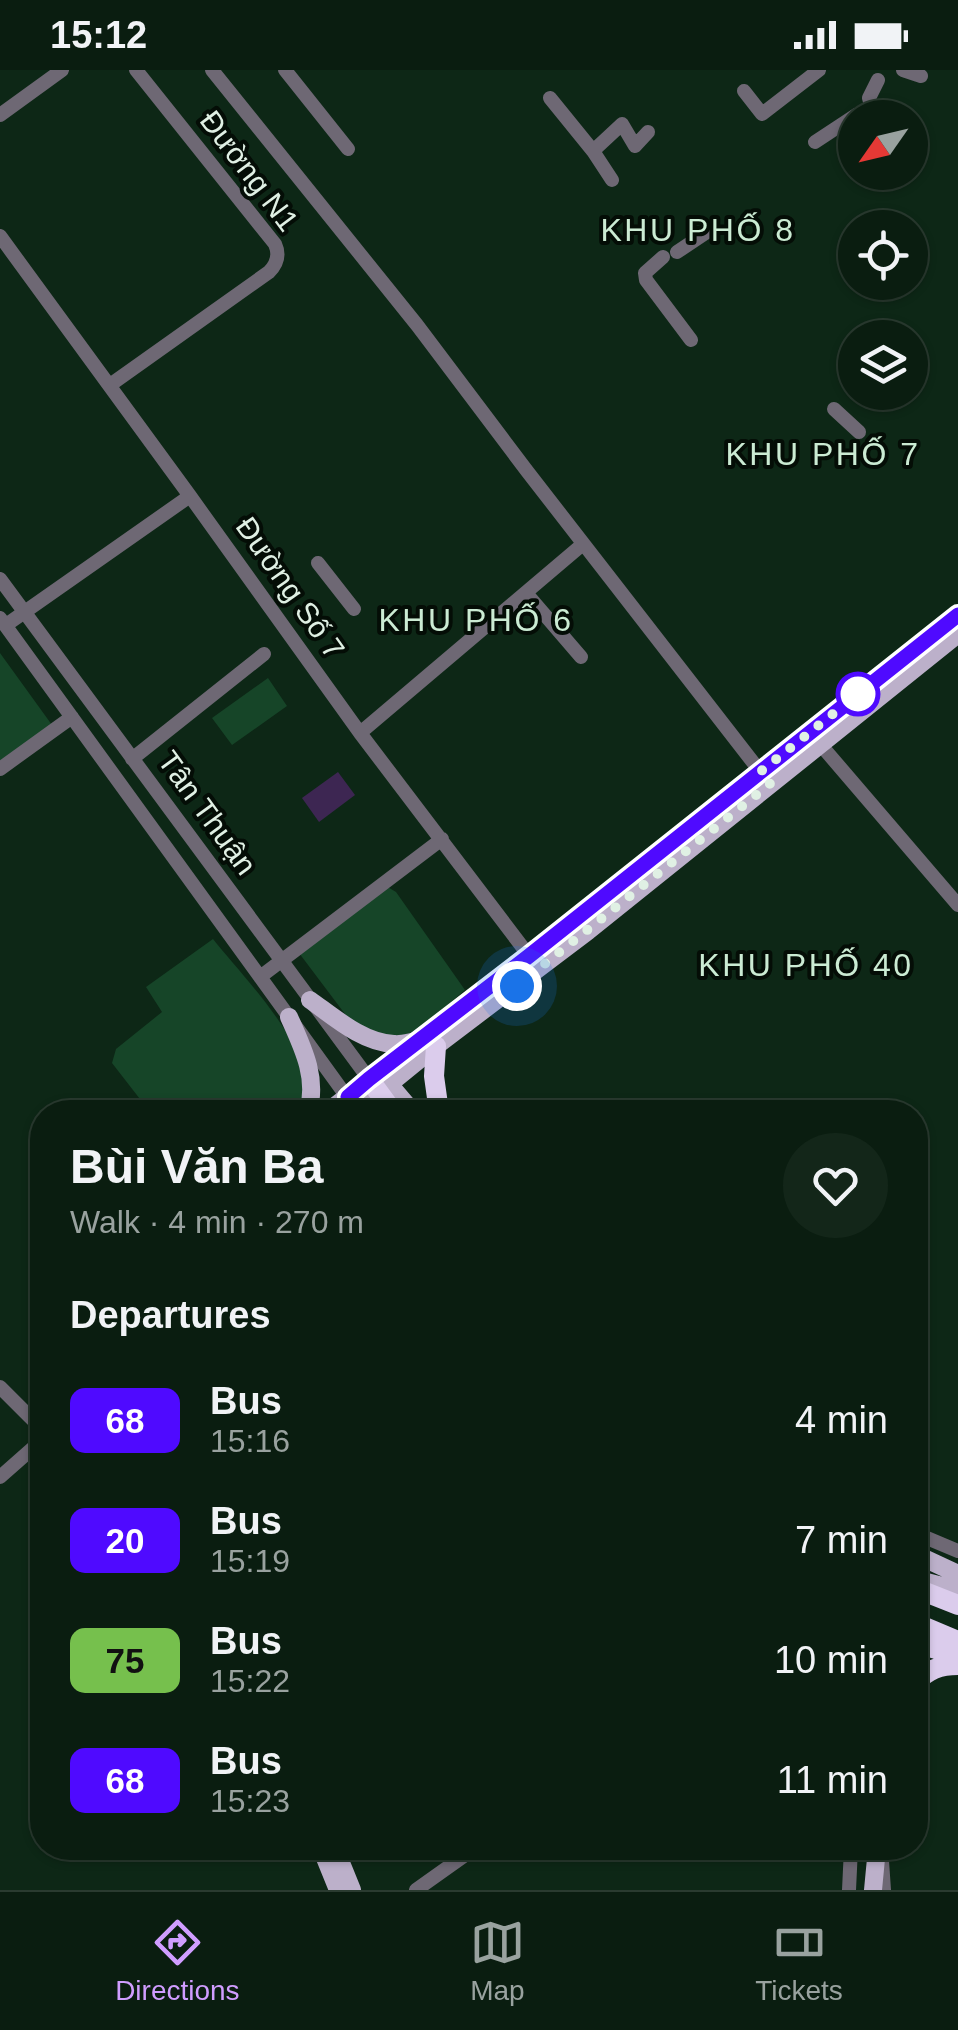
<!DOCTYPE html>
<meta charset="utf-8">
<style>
body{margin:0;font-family:Arial,sans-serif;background:#132619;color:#f1f3f6;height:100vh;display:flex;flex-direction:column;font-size:38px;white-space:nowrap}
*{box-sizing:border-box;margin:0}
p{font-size:32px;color:#99a29f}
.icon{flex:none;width:55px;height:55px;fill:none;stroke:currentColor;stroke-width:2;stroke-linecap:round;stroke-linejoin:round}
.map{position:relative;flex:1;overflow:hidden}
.side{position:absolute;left:30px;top:1030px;width:898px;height:760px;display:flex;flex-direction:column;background:#0a1d10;border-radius:40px;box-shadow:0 2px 8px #0004,0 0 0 2px #2a3b30}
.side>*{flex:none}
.badge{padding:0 20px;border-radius:15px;font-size:35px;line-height:65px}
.needle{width:65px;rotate:236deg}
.buttons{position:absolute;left:838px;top:30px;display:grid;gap:20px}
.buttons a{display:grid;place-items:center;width:90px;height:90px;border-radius:50%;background:#0a1d10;box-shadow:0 2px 8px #0004,0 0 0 2px #2a3b30;font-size:50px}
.you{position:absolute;width:50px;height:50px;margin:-25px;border:8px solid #fff;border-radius:50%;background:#1a73e8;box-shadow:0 0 0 15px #1a73e833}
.map>.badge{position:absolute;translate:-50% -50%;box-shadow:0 0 0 5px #fff}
h2{padding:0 40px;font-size:38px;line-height:90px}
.round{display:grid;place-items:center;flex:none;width:105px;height:105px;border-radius:52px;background:#132619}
.headline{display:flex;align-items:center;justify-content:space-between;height:170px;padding:0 40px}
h1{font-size:48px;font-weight:800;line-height:75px}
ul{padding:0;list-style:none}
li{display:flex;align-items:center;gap:30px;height:120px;padding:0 40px}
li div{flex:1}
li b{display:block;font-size:38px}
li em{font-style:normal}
li .badge{min-width:110px;font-weight:700;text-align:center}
.status{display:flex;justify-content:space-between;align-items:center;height:70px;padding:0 50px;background:#0a1d10;direction:ltr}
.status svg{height:28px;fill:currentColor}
.dock{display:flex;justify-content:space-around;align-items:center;height:140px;border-top:2px solid #2a3b30;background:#0a1d10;font-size:28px;color:#99a29f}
.dock a{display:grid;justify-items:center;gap:5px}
.dock .on{color:#d09dff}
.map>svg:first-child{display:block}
</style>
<div class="status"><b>15:12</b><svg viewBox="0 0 49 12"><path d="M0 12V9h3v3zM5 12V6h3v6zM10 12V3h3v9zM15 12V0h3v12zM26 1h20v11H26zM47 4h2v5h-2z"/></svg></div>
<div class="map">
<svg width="958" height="1820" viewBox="0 0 958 1820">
<rect width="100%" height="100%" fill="#0d2716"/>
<path fill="#164528" d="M0,583l52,72 -52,37z
M268,608l19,28 -55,39 -20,-27z
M386,816l10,6 69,98 -56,48 -36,-1 -25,-19 -49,-65z
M213,869c27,34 84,92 91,135 2,12 -1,26 -1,38h-153l-38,-49 4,-14 46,-37 -16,-25z"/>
<path fill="#3d2652" d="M338,702l17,23 -36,27 -17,-24z"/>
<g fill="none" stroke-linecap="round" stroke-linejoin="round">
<path stroke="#6e6874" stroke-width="14" d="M212,0l205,255 110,146 239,308
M285,0l63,79
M903,0l18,6
M744,21l18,23 57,-44
M550,28l43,53 19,29
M873,43l-4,-15 9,-18
M0,45l62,-45
M815,72l41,-27 17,-2 35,4
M593,81l29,-27 13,22 13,-14
M0,166l190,260 170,237 173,228
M677,182l33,-22
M663,187l-18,16 1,7 45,60
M110,315l159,-113c8,-8 11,-17 6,-28l-139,-174
M834,339l25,23
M318,493l36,46
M0,509l369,500
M526,523l55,64
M0,548l347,479
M6,555l184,-129
M360,663l223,-189
M820,674l138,161
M132,689l132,-105
M0,699l72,-52
M260,907l182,-138
M0,1317l42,42
M0,1407l42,-37
M915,1463l43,18
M882,1791l2,29
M416,1820l59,-42
M849,1820l2,-42"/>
<path stroke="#bcb0ca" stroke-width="18" d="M310,930c24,17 53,43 84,44 7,1 16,-2 23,-3
M289,947c14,31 29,61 19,95
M390,1015l23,27
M327,1042l202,-156 429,-341
M355,1042l81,-66 152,-115 370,-297
M915,1484l43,20
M915,1509l43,11
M321,1778l17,42
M335,1778l17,42
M873,1820l4,-42"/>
<path stroke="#dbccec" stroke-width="20" d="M436,976l-2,30 5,36
M369,1009l24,33
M347,1027l11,15
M915,1518l43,17
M915,1553l43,18
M915,1573l43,12
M915,1613c13,-13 24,-18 43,-18"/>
</g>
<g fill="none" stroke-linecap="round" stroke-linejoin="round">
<defs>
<path id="line" d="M358,1042l-10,-15 21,-18 160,-123 429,-341"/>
</defs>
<use href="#line" stroke="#fff" stroke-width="22"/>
<use href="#line" stroke="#4f0aff" stroke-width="15"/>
<path stroke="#e0f0e4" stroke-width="10" stroke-dasharray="0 18" d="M517,916l253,-202 -10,-12 98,-78"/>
</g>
<circle fill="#fff" stroke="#4f0aff" stroke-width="5" cx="858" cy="624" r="20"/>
<g text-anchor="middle" stroke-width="8" stroke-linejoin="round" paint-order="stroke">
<g font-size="30" fill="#e0f0e4" stroke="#040d06">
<text transform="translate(249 101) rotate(53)" y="10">Đường N1</text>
<text transform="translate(290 518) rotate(55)" y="10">Đường Số 7</text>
<text transform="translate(207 743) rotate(54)" y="10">Tân Thuận</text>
</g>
<g font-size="32" letter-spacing="2.5" fill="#cbebd3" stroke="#040d06">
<text x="698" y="171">KHU PHỐ 8</text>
<text x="823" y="395">KHU PHỐ 7</text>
<text x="476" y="561">KHU PHỐ 6</text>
<text x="806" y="906">KHU PHỐ 40</text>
</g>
</g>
</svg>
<div class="buttons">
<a><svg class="needle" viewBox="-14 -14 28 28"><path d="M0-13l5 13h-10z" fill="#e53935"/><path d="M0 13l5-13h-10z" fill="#99a29f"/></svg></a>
<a><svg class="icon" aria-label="locate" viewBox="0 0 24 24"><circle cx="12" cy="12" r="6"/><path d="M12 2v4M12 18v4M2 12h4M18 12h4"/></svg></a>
<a><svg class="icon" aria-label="layers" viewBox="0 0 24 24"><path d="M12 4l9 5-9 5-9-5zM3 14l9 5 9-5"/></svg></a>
</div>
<div class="you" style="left:517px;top:916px"></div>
<section class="side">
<div class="headline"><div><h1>Bùi Văn Ba</h1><p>Walk · 4 min · 270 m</p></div><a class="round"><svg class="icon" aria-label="heart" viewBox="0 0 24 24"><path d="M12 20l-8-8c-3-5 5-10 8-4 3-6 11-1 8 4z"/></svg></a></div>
<h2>Departures</h2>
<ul>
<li><span class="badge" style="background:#4f0aff;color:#fff">68</span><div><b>Bus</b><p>15:16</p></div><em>4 min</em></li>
<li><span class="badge" style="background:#4f0aff;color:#fff">20</span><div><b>Bus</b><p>15:19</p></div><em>7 min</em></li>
<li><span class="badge" style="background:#76c04d;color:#111">75</span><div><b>Bus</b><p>15:22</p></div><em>10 min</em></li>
<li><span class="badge" style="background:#4f0aff;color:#fff">68</span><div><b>Bus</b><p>15:23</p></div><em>11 min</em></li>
</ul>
</section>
</div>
<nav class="dock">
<a class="on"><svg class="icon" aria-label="directions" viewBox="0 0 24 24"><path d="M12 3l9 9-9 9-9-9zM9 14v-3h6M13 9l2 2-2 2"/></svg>Directions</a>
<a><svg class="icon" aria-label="map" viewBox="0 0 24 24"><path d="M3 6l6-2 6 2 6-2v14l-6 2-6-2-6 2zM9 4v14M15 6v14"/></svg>Map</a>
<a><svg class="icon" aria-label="tickets" viewBox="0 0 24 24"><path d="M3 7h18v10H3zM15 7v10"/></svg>Tickets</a>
</nav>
